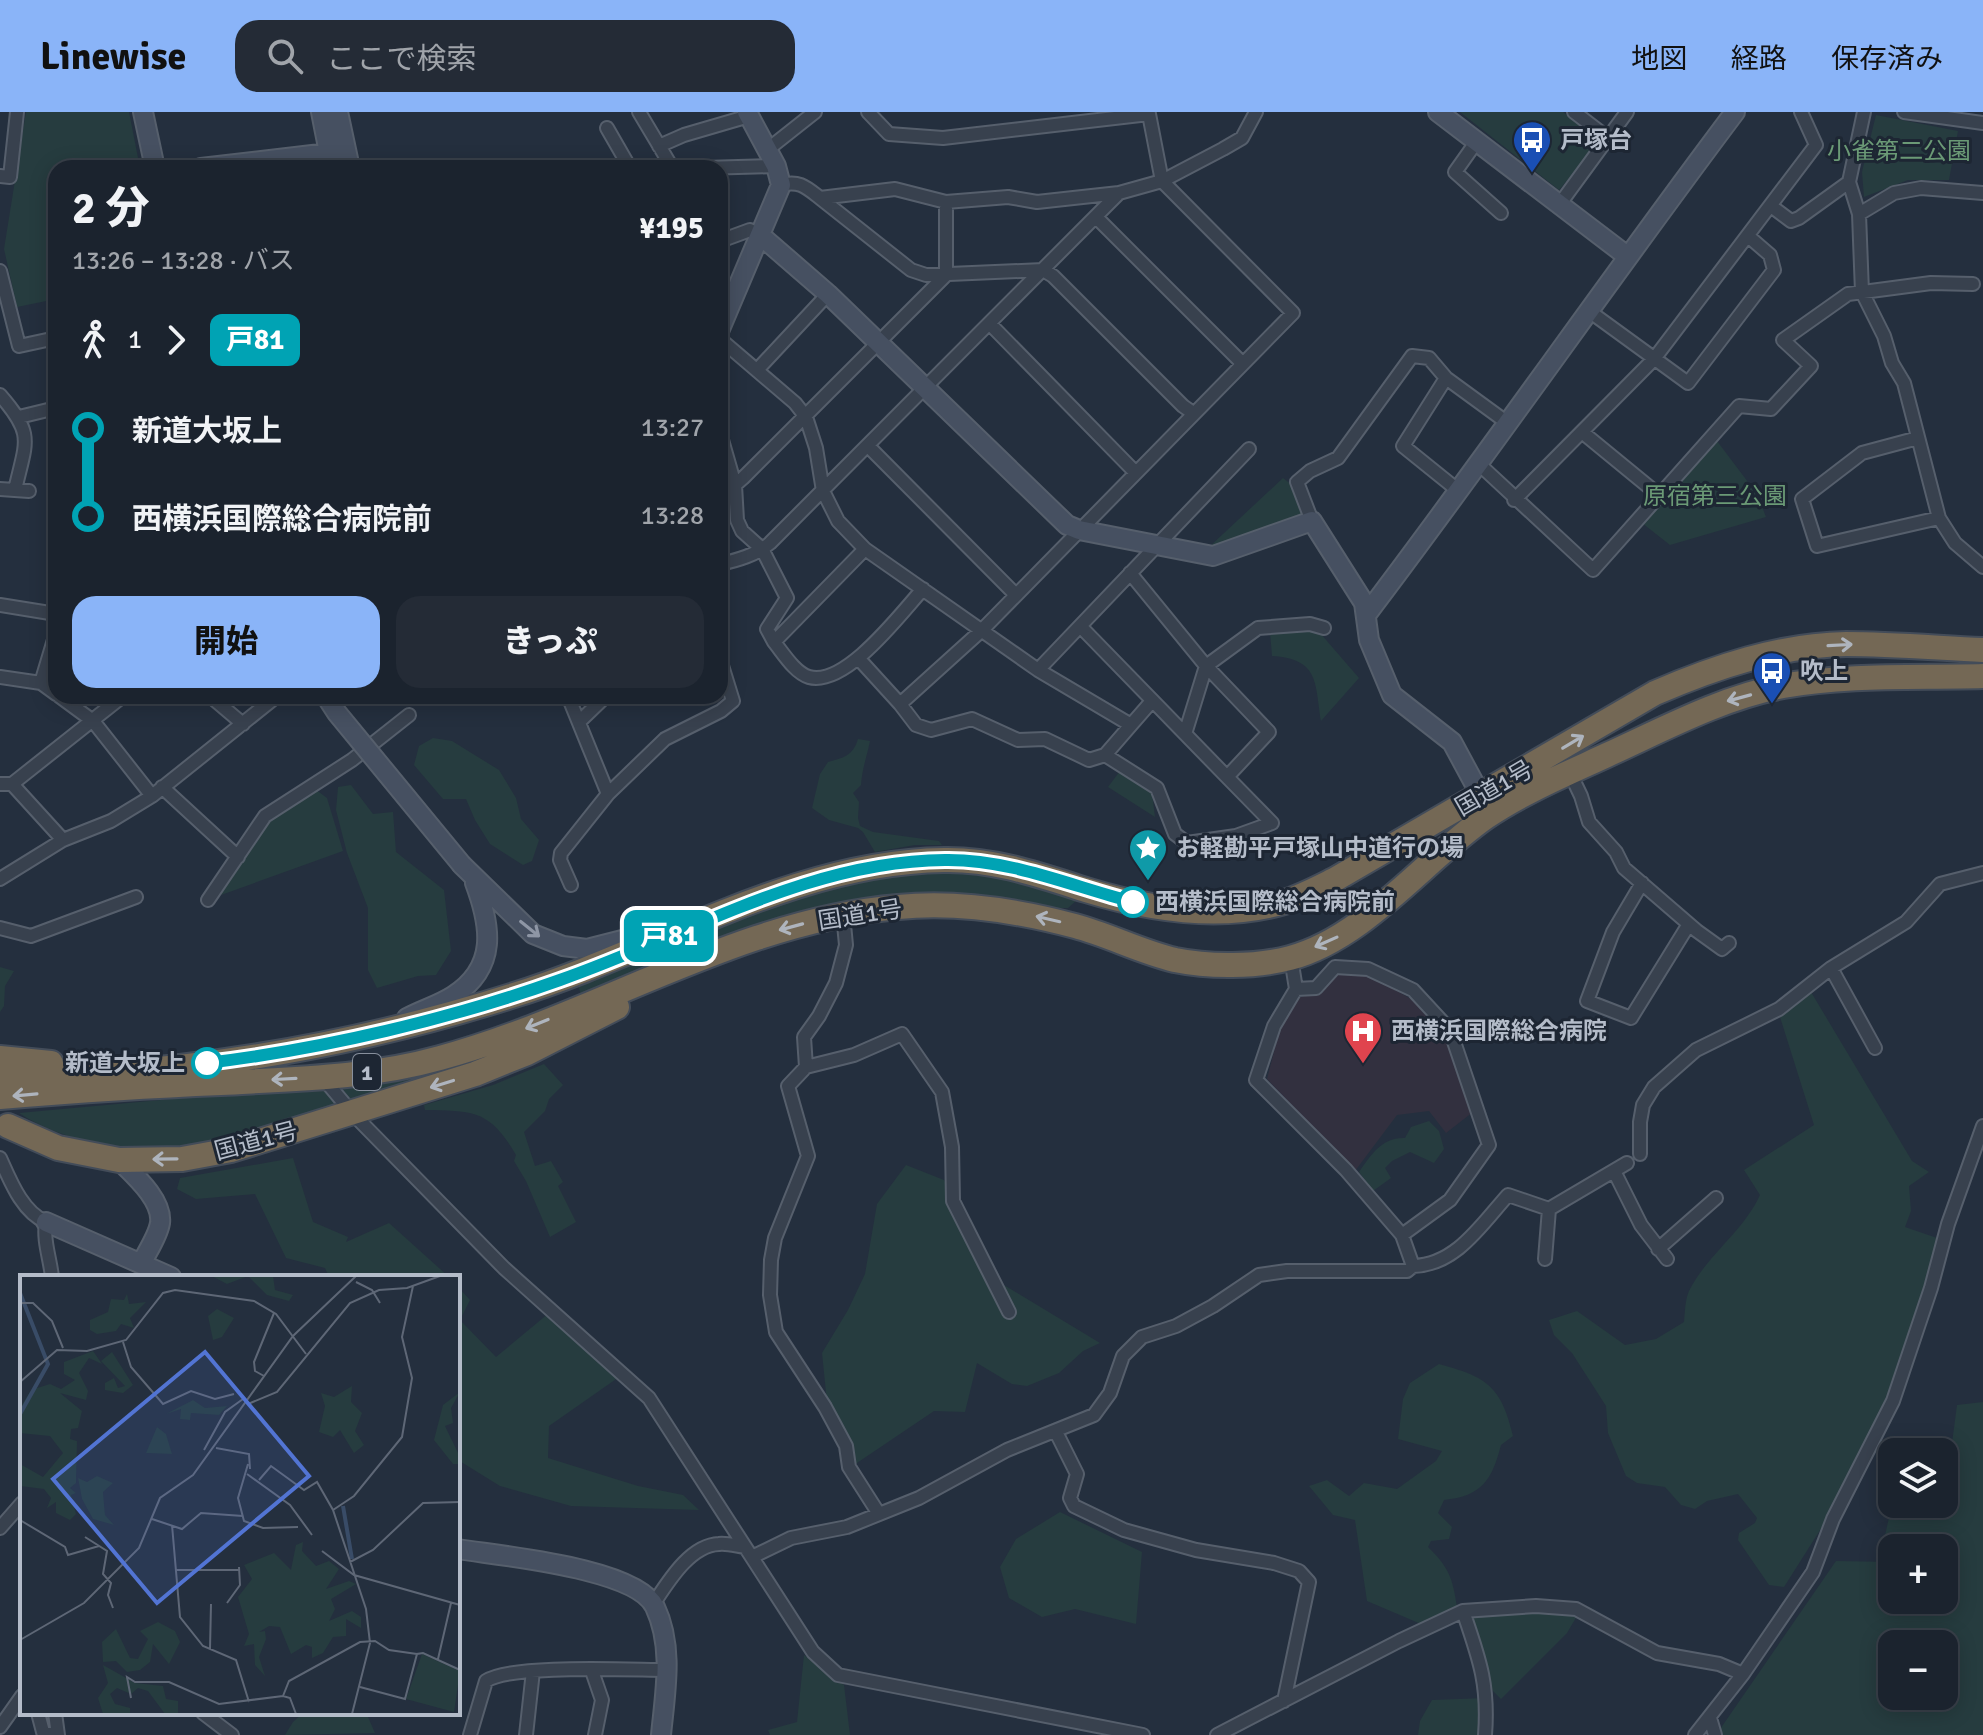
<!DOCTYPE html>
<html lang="ja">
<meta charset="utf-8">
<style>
body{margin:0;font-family:Signika,"Noto Sans JP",sans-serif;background:#242b36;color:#f1f3f6;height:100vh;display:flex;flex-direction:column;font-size:30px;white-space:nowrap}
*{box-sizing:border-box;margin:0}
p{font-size:26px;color:#a0a4aa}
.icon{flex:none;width:44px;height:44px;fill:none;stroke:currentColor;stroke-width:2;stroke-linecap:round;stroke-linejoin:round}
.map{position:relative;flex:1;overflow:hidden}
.sheet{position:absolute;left:48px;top:48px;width:680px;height:544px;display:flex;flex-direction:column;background:#1b232e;border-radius:24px;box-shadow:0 4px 20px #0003,0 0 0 2px #39404a}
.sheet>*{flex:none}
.badge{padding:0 16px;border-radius:12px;font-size:28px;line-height:52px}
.buttons{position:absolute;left:1878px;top:1326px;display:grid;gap:16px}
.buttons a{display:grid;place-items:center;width:80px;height:80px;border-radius:16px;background:#1b232e;box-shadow:0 4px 20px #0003,0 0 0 2px #39404a;font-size:40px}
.map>.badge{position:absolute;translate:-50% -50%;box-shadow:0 0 0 4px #fff}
.legs{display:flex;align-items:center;gap:12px;height:88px;padding:0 24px;font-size:26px}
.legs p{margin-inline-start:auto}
.head{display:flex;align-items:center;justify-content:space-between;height:136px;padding:0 24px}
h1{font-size:44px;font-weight:800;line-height:60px}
.action{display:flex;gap:16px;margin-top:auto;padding:16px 24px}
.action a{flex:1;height:92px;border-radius:24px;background:#8ab4f8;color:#111;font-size:32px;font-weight:800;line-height:92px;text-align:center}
.action a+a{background:#242b36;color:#f1f3f6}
ul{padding:0 24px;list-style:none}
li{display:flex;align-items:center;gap:28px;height:88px;font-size:30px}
li i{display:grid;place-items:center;width:12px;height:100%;margin:0 10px;background:currentColor}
li i::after{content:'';width:20px;height:20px;margin:-10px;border:6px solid;border-radius:50%;background:#1b232e}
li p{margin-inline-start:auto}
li:first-child i{background:linear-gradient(#0000 50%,currentColor 0)}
li:last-child i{background:linear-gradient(currentColor 50%,#0000 0)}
header{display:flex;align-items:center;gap:48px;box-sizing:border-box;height:112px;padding:0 40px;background:#8ab4f8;color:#111}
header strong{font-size:38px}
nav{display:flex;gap:44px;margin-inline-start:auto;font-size:28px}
.search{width:560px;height:72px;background:#242b36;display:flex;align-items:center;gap:20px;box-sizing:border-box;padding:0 28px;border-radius:24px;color:#a0a4aa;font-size:30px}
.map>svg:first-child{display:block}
</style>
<header>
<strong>Linewise</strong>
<div class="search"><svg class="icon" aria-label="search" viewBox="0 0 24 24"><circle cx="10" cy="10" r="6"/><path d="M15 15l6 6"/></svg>ここで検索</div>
<nav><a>地図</a><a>経路</a><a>保存済み</a></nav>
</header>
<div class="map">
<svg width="1983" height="1623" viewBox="0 0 1983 1623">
<rect width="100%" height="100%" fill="#242f3e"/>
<path fill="#32303f" d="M1346,860l22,3 45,25 30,31 30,81 -27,21 -17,-22 -32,4 -42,56 -88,-92 14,-55 19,-27 22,-4 11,-17z"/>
<path fill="#263c3f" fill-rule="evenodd" d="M26,0h103l11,56h-84v131l-39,8 -13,-58z
M1460,0h103l37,29 -41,49z
M1876,3l82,16 -9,49h-41l-44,17 -2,-25z
M1717,329l40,53 9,23 -96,28 -28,-22z
M1283,366l9,7 12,31 -86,33 -10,-1z
M1312,517l8,4 39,45 -38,43c-6,-39 -2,-62 -49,-65l-2,-24z
M433,626l19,3 47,29 17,28 5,21 18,21 -7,21 -9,4 -33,-21 -15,-24 -9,-21h-23l-29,-34 5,-19z
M858,627l12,2c-3,15 -8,28 -9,44l-8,8 6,9 -1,16 2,8 13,6 66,9 3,4h-27l-40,7 -12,-20 -5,-4 -29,-8 -17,-12 8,-34 8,-12c15,-4 25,-6 30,-23z
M1120,659l32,22 3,24 -47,-30z
M351,673l22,29 20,-2 3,40 48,38 7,61 -15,24 -18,1 -41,12 -9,-18v-62l-21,-55 -11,-43 2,-23z
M315,677l12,9 16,53 -122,44 -1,-9 51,-68z
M981,756l93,28 2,5 -8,7h-10l-82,-13h-50l-345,101 -3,-13 235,-94 102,-20z
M0,855l14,4 -9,15 -1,20 -4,6z
M1811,880l101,169 17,11 -20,14 2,25 -6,16 35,12 -52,162 -40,85 -64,101 -15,-2 -31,-45 1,-7 16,-10 2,-5 -19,-24 -31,7 -12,8 -14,-4 -16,-18 -28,-4 -11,-7 -18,-43 -2,-27 -34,-53 -18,-18 -5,-15 28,-9 48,34 31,-6 28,-17c1,-10 1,-22 5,-31 18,-36 54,-59 71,-96l-16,-25 70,-45 -34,-108z
M466,946l3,8 -115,37 -14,-17z
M544,952l19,21 -14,14 -4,12 -21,21 11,34 16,-5 12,21 -5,4 18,36 -26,15 -24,-56 -12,-20 2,-6c-26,-45 -42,-44 -91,-45l-1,-5 69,-20z
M324,973l17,19c-44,14 -91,35 -137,41 -62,8 -131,3 -185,-32z
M1429,1009l10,10 5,18 -10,14 -24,-11 -18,9 -7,7 6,10 -18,13 -14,-19c12,-17 23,-35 46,-34l6,-11z
M293,1046l20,64 35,15 -2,5 43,-19 60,54h-120l-4,-9 -39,-10 -31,-64 -59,5 -19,-10 3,-11z
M906,1053l38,15 28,43 17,53 111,67 -17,8 -24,22 -32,13 -15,-2 -35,-21 -12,49 -31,-1 -83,56 -23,-55 -6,-59 26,-43 17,-36 12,-70z
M458,1175l12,13 -10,20 36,37 53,-44 70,64 -70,49 -1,32 90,28 45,9 16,15 -128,-4 -71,-20 -42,-26z
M1439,1252c47,13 62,21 74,72l-12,9c-9,35 -19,51 -57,55l-6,13 14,14 -3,12 -18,2 -3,6c21,20 25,32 29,60l-36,17 -54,-23 -12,-81 -22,-5 -24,-29 18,-6 22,16 15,-13 33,6 39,-28 6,-10 -44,-12 5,-40 7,-16z
M1983,1290v333h-267l120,-174 56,1v38h52v-52h-35l-25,-8 8,-36h52l13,-99zM1892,1532h52v52h-52z
M1060,1400l82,40 -6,72 -61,-15 -33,8 -33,-19 -9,-31 16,-28z
M1561,1498l16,6 -10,17 -66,66 -10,-10 -20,-73z
M804,1543l40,30 6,50h-80l-2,-5 29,-8z
M1486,1586l-1,37h-67l2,-14 12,-21z
M303,1601h42l23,4 7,16 -90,2 8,-13z"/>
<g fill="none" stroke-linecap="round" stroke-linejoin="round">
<defs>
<path id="street" d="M639,0l31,52 7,4
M1574,0l34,26
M1864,0l-15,70 10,32 3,78 22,44 8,27 12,20 35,135 16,25 28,24
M1904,0l79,11
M607,16l23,40
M1477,29l-22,31 46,41
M659,34l25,-11 65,-19
M767,38l48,-38
M703,56l73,-2
M0,64l10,1 7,-65
M781,73c18,-5 25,2 39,13l75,-9 51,13 62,-5 29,5 82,-9 43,-12 61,-32 19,-11 14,-26
M820,86l91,72 15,5 117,-5 10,6 130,130 10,7
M1559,93l68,-93
M1771,94l20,15 8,-3 50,-36
M1859,102l35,-21 27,-5 62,5
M1096,105l146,146
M720,129l30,-11 10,5
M0,159l19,75 37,-8
M1589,199l99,72 86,-113 -4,-15 -22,-19
M990,212l145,148
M720,227l75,64 11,14 10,31 7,43 15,30 27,28 173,121 93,55 -26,30 -16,5 -44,-21 -27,1 -46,-21 -41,11 -15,-5 -16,-21
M758,257l70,-75
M1446,266l-43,68 57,46
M0,283c35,40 26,46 15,95
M19,305l37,-9
M1582,320l78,64
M720,321l15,52 2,35 5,11 20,18 25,49 -20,31 7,13 91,-93
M1918,326l-56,15 -60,46 15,47 122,-28
M868,334l148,149
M1480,353l113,105 146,-164 32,3 40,-43 -28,-26 65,-46 83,-11 42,1
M0,377l29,2
M720,380l15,-7 8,-7 203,-203v-73
M1514,388l140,-141 162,-214 -15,-33
M1312,409l-15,-39 13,-11 28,-13 74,-102 17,2 17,20 63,46
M720,452c18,-4 36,-9 50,-21l349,-350
M0,493l56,9
M1080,514l147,151 42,-45 -63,-66 -76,-93
M774,530c9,11 21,31 35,35 37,10 92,-64 114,-88
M859,547l41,45 82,-74 311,-317 -131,-132 -13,-67 -206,24 -54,-4 -21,-22
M1038,558l211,-221
M0,565l41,6 15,11
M41,571l15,-50
M59,584l34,25 59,75
M210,584l33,28
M568,584l40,98 57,-55 56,-28 12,-10 -13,-42
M579,610l27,-26
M1131,613l21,-24
M1185,622l21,-68 52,-38 52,-4 14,4
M1105,643l52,33 18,46 12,9 49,-7 36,-13 -45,-46
M1570,661l11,23 8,26 27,30 8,16 73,63 25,18 7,-6
M0,672h12l51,56
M12,672l111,-88
M162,675l76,70
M0,767l63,-39 48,-19 41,-25 125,-100
M1642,771l-29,49 -26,69 44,17 58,-94
M571,773l-11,-25 1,-7 47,-59
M208,788l57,-84 87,-56 57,-45
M843,802l3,31 -10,38 -17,33 -15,21 2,30 -18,19 20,70 -33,82 -4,22 -1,35 6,37 49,75 21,39 3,21 30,47
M0,816l31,8 105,-39
M1831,856l44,80
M1296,877l20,-1 19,-21 33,2 45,21 37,40 39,115 -39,55 -48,35
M806,955l48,-12 48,-21 40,58 10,55 1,54 56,111
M323,966l30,36 151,154 145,130 164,254 25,23 305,60
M1640,1042v-32l3,-17 11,-18 42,-37 83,-41 52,-41 75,-46 34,-38 43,-11
M0,1046c10,22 22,54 46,64 -3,19 4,36 6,55
M1614,1059l27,54 26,34
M1549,1097l78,-46
M1658,1137l58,-51
M1545,1147l4,-50
M1413,1154c43,-1 68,-41 95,-71l41,14
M1056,1320l21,42 -7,24 4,8 50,24 72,20 78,13 25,8 10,11 -25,119
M0,1416l22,-25
M752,1445l39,-19 56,-11 72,-29 88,-48 87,-35 16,-22 13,-37 19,-19 34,-11 37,-20 46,-31 28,-4h120l6,-5 -11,-31 -56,-65 -90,-90 18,-54 22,-37 -5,-31
M654,1491c14,-21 36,-58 65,-59 8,-1 18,2 26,3
M1463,1499c16,47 26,73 22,124
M592,1559l10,29 -7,35
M38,1601l5,19 14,3
M55,1601l3,22
M203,1601l29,22
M1710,1606l5,17
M0,1615l22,-31
M470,1623l16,-54c24,-17 145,-11 181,-11
M526,1623l7,-64
M1217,1623l182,-94 64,-30 73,-5 40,3 81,44 62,11 24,10
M1695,1623l48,-61 70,-102 20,-53 60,-118 38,-113 17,-64 35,-98"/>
<path id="secondary" d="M143,0l12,56
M321,0l11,56
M338,0l12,56
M1438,0l189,144
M201,56l145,-17
M760,123l68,59 239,231 12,5 134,26 99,-35 52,82 5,37 23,55 60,47 28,52
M720,217l61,-144 -5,-19 -29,-54
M1366,503c126,-166 244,-337 369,-503
M462,753l71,69 30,12 24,3 67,-17
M407,906c15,-8 32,-13 46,-22 45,-29 38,-70 22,-113
M119,1048c15,15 44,40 41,63 -2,13 -13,29 -19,41
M46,1110l125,55
M458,1437c42,7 179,19 197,58 19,40 10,86 6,128"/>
<path id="highway" d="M0,946l51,5
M0,967c60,-5 120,-6 180,-12 111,-13 224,-37 331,-71 144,-44 279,-134 433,-136 50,-1 95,15 142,30 62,19 133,31 198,12 17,-5 34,-14 50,-22l321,-187c60,-26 125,-48 191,-49 46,0 92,4 137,6
M0,985c73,-6 147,-11 221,-14 73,-4 148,-5 219,-25 155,-42 296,-137 458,-151 59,-6 121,4 177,19 34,9 66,26 100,34 34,7 81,7 115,-2 75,-20 133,-97 196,-141 37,-25 80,-43 121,-62 57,-26 114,-57 176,-69 65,-12 135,-8 200,-10
M8,1014l50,22 61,12 63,-1 49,-9 244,-76 52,-21 90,-46"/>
</defs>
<use href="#street" stroke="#565f6c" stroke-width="16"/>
<use href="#secondary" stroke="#565f6c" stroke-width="22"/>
<use href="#highway" stroke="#434c59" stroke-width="28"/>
<use href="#street" stroke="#38414e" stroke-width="12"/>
<use href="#secondary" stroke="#465061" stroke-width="18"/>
<use href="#highway" stroke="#746855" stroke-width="24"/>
<defs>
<path id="secondary-bridge" d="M326,584l11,17 125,152"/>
</defs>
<use href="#secondary-bridge" stroke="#565f6c" stroke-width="22" stroke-linecap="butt"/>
<use href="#secondary-bridge" stroke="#465061" stroke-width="18"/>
</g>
<defs><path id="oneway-shaft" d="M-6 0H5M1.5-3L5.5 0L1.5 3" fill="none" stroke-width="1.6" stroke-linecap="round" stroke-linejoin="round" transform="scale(2)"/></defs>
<g stroke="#aeb4bd">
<use href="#oneway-shaft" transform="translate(1840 533) rotate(-3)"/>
<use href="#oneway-shaft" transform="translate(1739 586) rotate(165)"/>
<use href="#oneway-shaft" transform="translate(1573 630) rotate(-31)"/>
<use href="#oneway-shaft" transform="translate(1048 807) rotate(-167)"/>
<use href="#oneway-shaft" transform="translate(791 815) rotate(165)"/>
<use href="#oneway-shaft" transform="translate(1326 830) rotate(156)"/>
<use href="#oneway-shaft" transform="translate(537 912) rotate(158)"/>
<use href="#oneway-shaft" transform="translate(284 967) rotate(177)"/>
<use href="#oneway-shaft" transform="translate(442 972) rotate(163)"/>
<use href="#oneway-shaft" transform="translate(25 983) rotate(175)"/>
<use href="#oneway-shaft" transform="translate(165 1047) rotate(179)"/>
</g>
<use stroke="#8e96a5" href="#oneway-shaft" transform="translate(530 817) rotate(39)"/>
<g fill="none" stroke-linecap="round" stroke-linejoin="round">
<defs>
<path id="line-1" d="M207,951c116,-14 244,-44 353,-83 127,-44 247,-119 385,-120 65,-1 126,26 188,42"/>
</defs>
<use href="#line-1" stroke="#fff" stroke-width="18"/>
<use href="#line-1" stroke="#00a3b4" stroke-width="12"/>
</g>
<defs>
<symbol id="bus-pin" viewBox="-11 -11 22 30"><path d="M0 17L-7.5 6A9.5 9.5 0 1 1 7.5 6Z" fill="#1a4fb4" stroke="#1d2633"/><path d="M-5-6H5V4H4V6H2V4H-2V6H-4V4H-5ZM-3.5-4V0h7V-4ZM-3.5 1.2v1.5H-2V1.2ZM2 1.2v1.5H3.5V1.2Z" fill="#fff"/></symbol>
<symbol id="sight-pin" viewBox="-11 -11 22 30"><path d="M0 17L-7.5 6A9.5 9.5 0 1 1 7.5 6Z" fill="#0f9aa8" stroke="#1d2633"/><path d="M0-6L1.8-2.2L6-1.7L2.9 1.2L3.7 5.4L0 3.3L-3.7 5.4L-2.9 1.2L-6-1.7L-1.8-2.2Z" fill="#fff"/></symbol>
<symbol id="hospital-pin" viewBox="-11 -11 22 30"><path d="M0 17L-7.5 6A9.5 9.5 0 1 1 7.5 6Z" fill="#e0444e" stroke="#1d2633"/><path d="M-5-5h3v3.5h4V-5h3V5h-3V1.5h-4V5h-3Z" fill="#fff"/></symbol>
</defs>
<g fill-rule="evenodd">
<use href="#bus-pin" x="1510" y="6" width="44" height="60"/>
<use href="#bus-pin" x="1750" y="537" width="44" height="60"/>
<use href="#sight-pin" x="1126" y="714" width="44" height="60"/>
<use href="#hospital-pin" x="1341" y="897" width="44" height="60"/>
</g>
<g fill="#fff" stroke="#00a3b4" stroke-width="4">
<circle cx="1133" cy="790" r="14"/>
<circle cx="207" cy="951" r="14"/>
</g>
<g text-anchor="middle" stroke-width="6" stroke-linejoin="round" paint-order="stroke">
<rect fill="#1d2633" stroke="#878f9c" stroke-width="2" x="353" y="942" width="28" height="36" rx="6"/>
<g font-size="22" font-weight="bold" fill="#b4bcc9">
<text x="367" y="968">1</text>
</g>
<g font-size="24" font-weight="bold" fill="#b4bcc9" stroke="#1d2633" text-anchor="start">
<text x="1560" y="36">戸塚台</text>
<text x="1800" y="567">吹上</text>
<text x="1176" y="744">お軽勘平戸塚山中道行の場</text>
<text x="1391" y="927">西横浜国際総合病院</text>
</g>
<g font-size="24" fill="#6b9a76" stroke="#1d2633">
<text x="1899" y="47">小雀第二公園</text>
<text x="1715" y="392">原宿第三公園</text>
</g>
<g font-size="24" fill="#b4bcc9" stroke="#1d2633">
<text transform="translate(1494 676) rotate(-30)" y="8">国道1号</text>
<text transform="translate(860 803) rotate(-9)" y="8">国道1号</text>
<text transform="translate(256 1029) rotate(-15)" y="8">国道1号</text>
</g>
<g font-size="24" font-weight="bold" fill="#b4bcc9" stroke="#1d2633" text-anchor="start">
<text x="1155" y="798">西横浜国際総合病院前</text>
<text x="185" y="959" text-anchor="end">新道大坂上</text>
</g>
</g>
<g transform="translate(20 1163)">
<rect width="440" height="440" fill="#242f3e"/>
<path d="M192,1h61l2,14 18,5 -4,6 -22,-6 -19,-19 -21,8zM107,19l2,10 17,-2 -16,16 4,10 -13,-4 -5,7 -19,3 -7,-4v-10l18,-8 3,-13 13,1zM197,34l17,9 -12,19 -9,3 -5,-24zM73,76l9,13 -13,-6 -10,15 9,18 -2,9 -26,-7 22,18 -4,17 -7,1 -1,10 7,2 -1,42 -6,5 6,5 -5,2 5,19 -6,6 -14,-7v-11l-9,6 4,-10 -7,-9 -24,-3v-22l23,13 20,-24 -13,-17 -30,-3v-25l11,-18 19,-6 11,5 14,-9 -11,-6v-12zM92,77l21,33 -10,8 -18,-3v-7l9,-5 4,10 7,-2 -24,-25zM332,111l-1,16 11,11 -7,18 9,14 -10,8 -14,-23 -7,7 -14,-5 6,-26 -4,-13 13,4zM440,117l-9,16 2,15 -8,3 15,31v7h-7l-19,-24 9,-35zM173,125l12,8 22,-2 -8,9 -28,-2 -1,7 -10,-1 1,-10 -15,5zM137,152l9,7 6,20 -26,-1zM77,201l16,7 -10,9 2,23 9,10 -21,-6 -11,-20 -4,-21 9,4zM283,267l-1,9 14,15 13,-5 10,8 -13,20 23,-8 7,3 -25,15 4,10 -6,12 23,-10 9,6v11l-15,-9v17l-13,1 -10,16 -11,5v-11l-6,-2 -15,9 -11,-27 -11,-1 -10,6 6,-1 1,8 -7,18 6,19 -10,-11 -1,-21 -10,2 5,-12 -11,-37 14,-18 -8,-14 30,-12 17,17 5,-25zM138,347l17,9 5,11 -11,22 -16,-20 -3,18 -10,8 -13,2 -11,-11 -13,1 -1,-20 14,-13 14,29 8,1 10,-20 -8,-8zM402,379l38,17 -6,41 -48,-13zM83,390l32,18 28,3 3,13 12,2v13h-13l-17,-23 -10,-3 -7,6 -14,-6 -7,6 5,10 15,4v6h-27l-5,-16 10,-15z" fill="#263c3f"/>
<path fill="none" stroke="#394c67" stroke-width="4" d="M0,18l28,71 -28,50M323,231l9,53"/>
<path fill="none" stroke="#5e6776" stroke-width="2" d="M336,7l16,8 8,13M0,28h13l19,18 11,27M103,67l8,25 32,37 28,-13 24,8 19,-5M244,101l-9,-5 -1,-9 20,-49M0,107l37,-32 30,1 39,-11 37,-47 12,-3 79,11 22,13 30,40M228,129l29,-12 73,-89 29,-13 28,-2 33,-12M196,173l33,6 1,15M184,175l21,-38 18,-13M228,189l-10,34 6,23 19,7 35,-1M227,199l43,31 22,30M239,205l12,-14 33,24 13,-8 16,28 33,99 4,34 -18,71M313,235l21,-14 48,-59 10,-59 -10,-41 11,-51M132,244l30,10 19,-16 42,3M0,245l45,27 3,8 31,-9M152,250l8,92 23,29 33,14 13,42M65,262l22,14 -4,23 8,9 -3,12 5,13M302,276l32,24 106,30M330,287l23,-12 50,-47 37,-1M155,295h64M207,328l13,-18 -1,-18M0,365l64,-37 55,-55 21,-50 33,-23 100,-139 63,-60M190,374l1,-45M418,384l13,-56M340,412l45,12 12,-45 6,-1 37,17M263,421l6,-15 71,-39 15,-1 14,9 28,4M263,421l7,2 6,16M111,423l-4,-21 8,5h34l50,22 64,-8"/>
<path fill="#5274d3" fill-opacity="0.15" stroke="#5274d3" stroke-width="4" d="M185,77l104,124 -152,127 -104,-124z"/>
<rect width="440" height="440" fill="none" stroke="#b4bcc9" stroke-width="4"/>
</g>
</svg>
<div class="buttons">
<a><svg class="icon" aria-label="layers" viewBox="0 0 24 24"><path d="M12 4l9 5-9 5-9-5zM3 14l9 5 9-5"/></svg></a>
<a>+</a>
<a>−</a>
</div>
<b class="badge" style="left:669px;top:824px;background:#00a3b4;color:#fff">戸81</b>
<section class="sheet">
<div class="head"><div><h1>2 分</h1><p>13:26 – 13:28 · バス</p></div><b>¥195</b></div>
<div class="legs"><svg class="icon" aria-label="walk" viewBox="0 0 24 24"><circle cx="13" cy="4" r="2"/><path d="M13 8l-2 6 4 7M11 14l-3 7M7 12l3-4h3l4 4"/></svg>1<svg class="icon" aria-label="forward" viewBox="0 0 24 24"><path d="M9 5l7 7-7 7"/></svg><b class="badge" style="background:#00a3b4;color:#fff">戸81</b></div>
<ul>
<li><i style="color:#00a3b4"></i><b>新道大坂上</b><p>13:27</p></li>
<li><i style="color:#00a3b4"></i><b>西横浜国際総合病院前</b><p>13:28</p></li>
</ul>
<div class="action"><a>開始</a><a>きっぷ</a></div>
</section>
</div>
